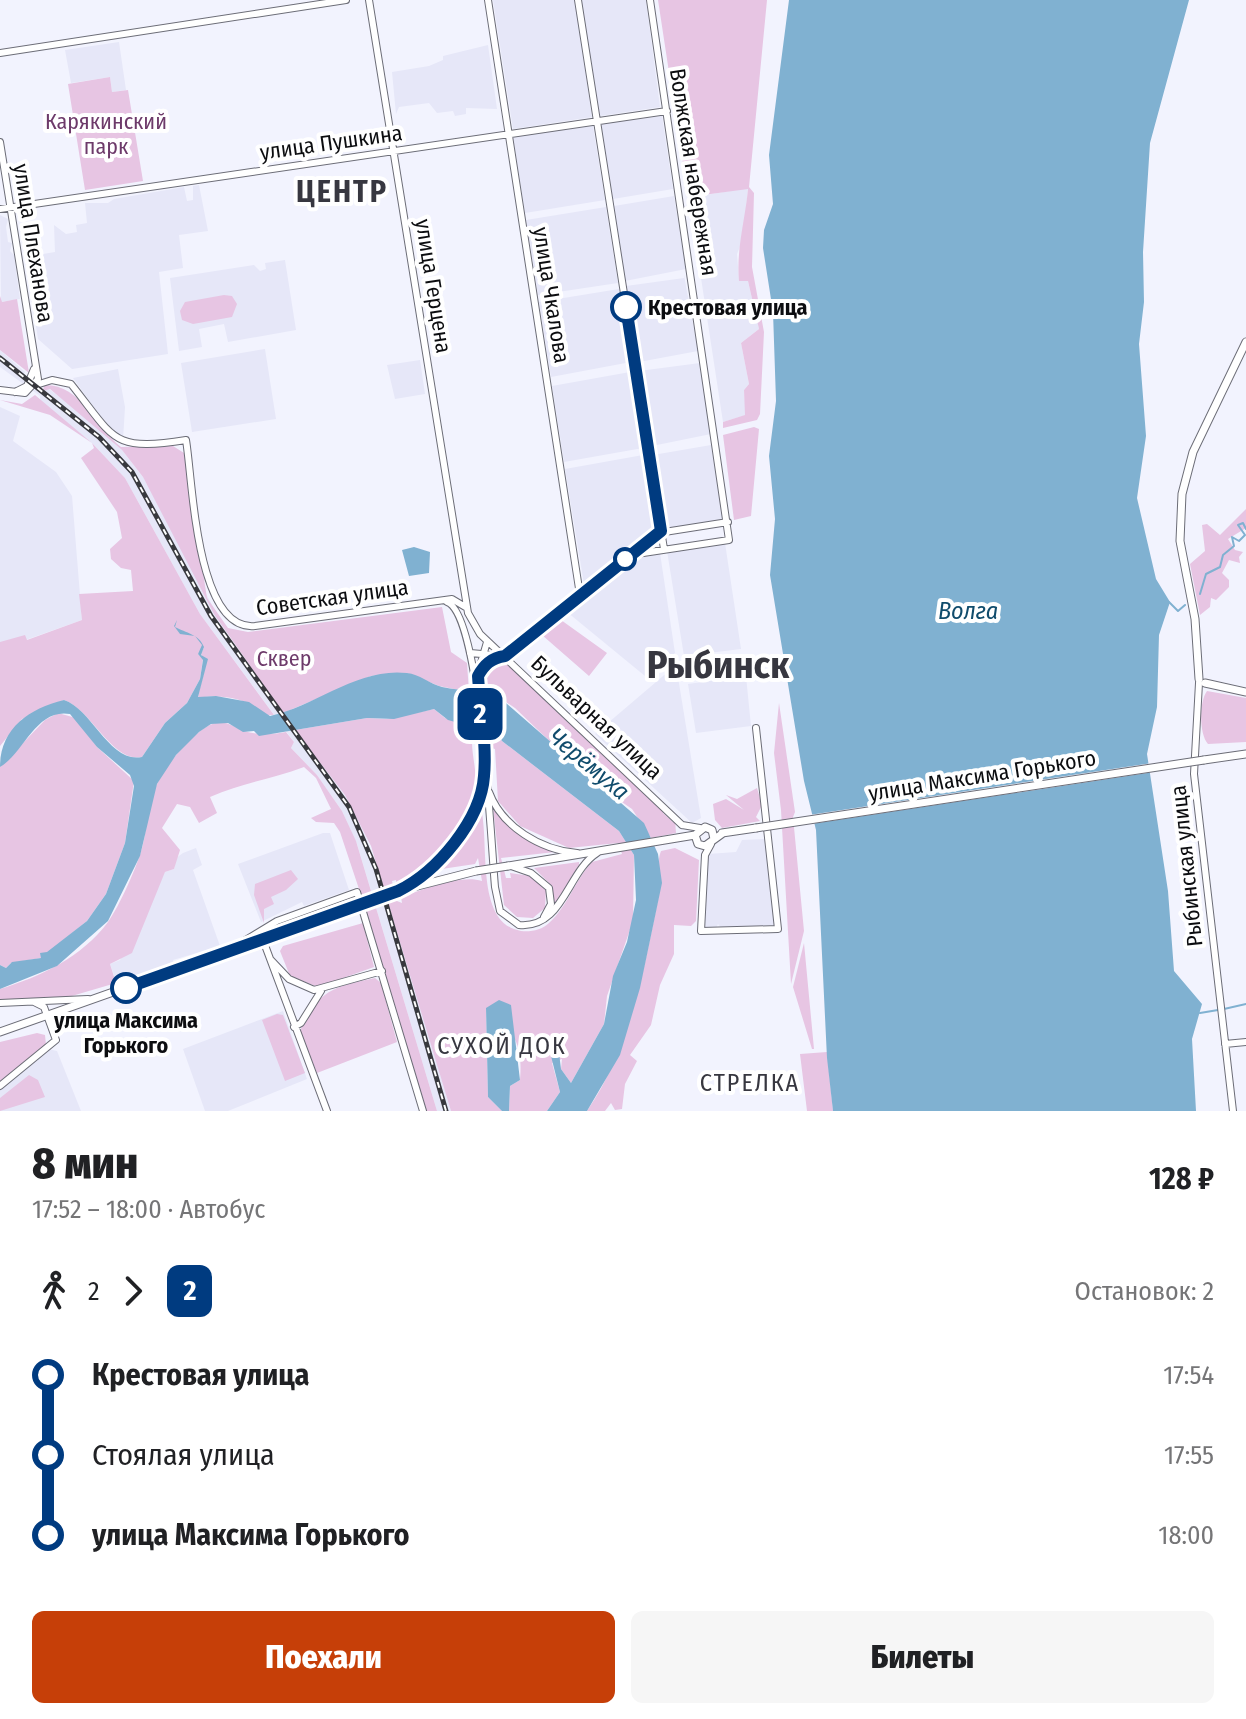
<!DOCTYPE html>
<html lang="ru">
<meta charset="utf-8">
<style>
body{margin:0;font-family:"Fira Sans Condensed",sans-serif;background:#f6f6f6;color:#202124;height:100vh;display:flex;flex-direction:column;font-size:30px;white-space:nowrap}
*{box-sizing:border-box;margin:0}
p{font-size:26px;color:#757577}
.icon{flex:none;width:44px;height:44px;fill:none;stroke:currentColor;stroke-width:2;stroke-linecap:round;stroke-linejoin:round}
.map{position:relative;height:1111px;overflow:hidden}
.drawer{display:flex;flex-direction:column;background:#fff;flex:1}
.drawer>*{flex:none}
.badge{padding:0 16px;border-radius:12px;font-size:28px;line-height:52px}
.map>.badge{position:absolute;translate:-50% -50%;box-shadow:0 0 0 4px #fff}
.legs{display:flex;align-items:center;gap:12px;height:88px;padding:0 32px;font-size:26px}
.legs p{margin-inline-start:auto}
.head{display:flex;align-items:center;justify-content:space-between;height:136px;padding:0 32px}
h1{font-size:44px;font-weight:800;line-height:60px}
.action{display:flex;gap:16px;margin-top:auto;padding:16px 32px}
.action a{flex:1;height:92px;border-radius:12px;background:#c63f08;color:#fff;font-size:32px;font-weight:800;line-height:92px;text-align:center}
.action a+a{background:#f6f6f6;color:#202124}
ul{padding:0 32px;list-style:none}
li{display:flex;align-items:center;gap:28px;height:80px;font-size:30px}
li i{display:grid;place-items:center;width:12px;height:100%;margin:0 10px;background:currentColor}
li i::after{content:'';width:20px;height:20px;margin:-10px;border:6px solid;border-radius:50%;background:#fff}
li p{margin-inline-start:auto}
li:first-child i{background:linear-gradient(#0000 50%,currentColor 0)}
li:last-child i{background:linear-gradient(currentColor 50%,#0000 0)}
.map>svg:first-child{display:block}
</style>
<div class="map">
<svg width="1246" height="1111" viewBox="0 0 1246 1111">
<rect width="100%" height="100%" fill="#f2f3fe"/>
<path fill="#e6e7f8" d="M493,0h82l17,117 -79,12z
M581,0h65l14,107 -60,9z
M119,42l7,48 -14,2 -2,-15 -39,6 -6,-33z
M488,45l9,64 -31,-1v6l-11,2 -2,-5 -16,2 -8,-10 -30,4 -3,7 -4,-42 37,-6 14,-6v-4z
M662,116l11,73 -60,10 -12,-75z
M593,126l12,74 -80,13 -12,-76z
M199,185l9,46 -29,4 4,33 -24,4 9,82 -96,15 -34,-30 -13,-82 30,-5 -1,-27 12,9 11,-2 -1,-7 11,-2 -2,-20h23l6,-4 70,-12 3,14 6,-1v-14z
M748,188l-5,51 -6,15 2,26 9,1 11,48 -18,14 8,41 -5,6 2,25 -23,7 -33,-216 9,-10z
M674,196l12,73 -61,12 -11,-75z
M606,207l12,76 -80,12 -12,-75z
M0,215l8,4 -2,8 2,15 4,1 -2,8 4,4 6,44 -19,3z
M285,260l11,70 -68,12 -4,-18 -25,5 3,18 -23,4 -9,-73 84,-13 6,6 6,-2 -1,-6z
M684,275l14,76 -59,11 -13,-76 58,-8z
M619,289l12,73 -80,15 -12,-75z
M265,349l11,70 -84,13 -11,-69z
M0,350l25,22 -2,4 21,15 5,-2 32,24 41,37 21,27 88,163 121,165 32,75 67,231h-14l-80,-267 -15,-33 -25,-36 -26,-27 3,-6 -94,-128 -75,-136 -33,-35 -52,-42v-5l-40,-29z
M420,360l5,34 -30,5 -8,-34z
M700,363l11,71 -59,12 -13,-75z
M118,369l7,38 -2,33 -15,-13 -35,-49z
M630,372l13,76 -79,14 -12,-76z
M0,407l20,9 -7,25 43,31 16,24 10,124 -82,29z
M711,445l12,75 -58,9 -12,-74z
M643,455l14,74 -73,55 -19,-115z
M725,543l16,106 -57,7 -17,-105z
M660,553l15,100 -30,23 -78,-64 67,-56z
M676,665l25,153 -9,5 -97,-89z
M746,676l5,50 -55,7 -8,-49z
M323,833h7l19,57 -45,16 -2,-4 -41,20 -23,-58z
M766,839l8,86 -53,3 -3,-4 -2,4h-11l3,-74 28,-2 6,-12z
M196,848l6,17 -9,5 27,76 -47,14 1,4 -57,20 -7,-20 10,-4 45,-88 9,-3 2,-11 7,-5z
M283,1011l24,68 -79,32h-23l-22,-62z
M48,1049l9,2 24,60h-81v-22z"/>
<path fill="#e7c5e3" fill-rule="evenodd" d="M658,0h109l-18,187 5,6 -2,74 12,65 -4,82 -3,6 -34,8v-6l22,-7 -1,-25 5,-6 -8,-41 18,-14 -11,-48h-9c-3,-31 6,-60 9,-92l-60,8z
M110,77l2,15 16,-2 15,91 -58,9 -17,-106z
M224,295l8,1 5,8 -5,13 -39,7 -11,-4 -2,-9 5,-9z
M0,296l2,6 15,-3 12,74 -29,-23z
M44,385c37,-1 51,41 77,62l52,-1 11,7 23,145 21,30 20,4 194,-25 9,45 16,11 2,29 -30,-6 -32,-13 -18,1 -18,2 -88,37 -69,-99 -71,-137 -21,-27 -72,-61 -7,2z
M35,395l57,48 33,35 75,136 74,101h-9c-19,-17 -41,-21 -67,-17 1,-15 12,-30 3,-44l3,-7 -6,7 5,5 -3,20 -13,24 -22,20 -23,34c-29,7 -51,-48 -78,-57l-42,19 -22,27v-104l25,-7 2,5 55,-20 -3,-26 54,-3 -2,-21 -10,-2 -10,-9 -1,-10 12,-11 -5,-26 -36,-54 13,-10 -2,-5 -42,-28 -50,-15 22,4z
M754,427l5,2 -8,87 -17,4 -11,-85z
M1246,509v19l-18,11 7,11 8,2 -4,5 1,6 -11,-3 -7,13 7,7v7l-13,13 -5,-2 -1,9 -10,8 -10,-51 15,-13 -3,-26 5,-1 13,11z
M561,620l46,33 -18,23 -47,-41z
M503,659l162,151 -2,3 10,9 2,-2 1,13 -25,5 -19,-29 -42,-29 -75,-72 -27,-18 -2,-24z
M1207,691l39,7v44l-38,2c-9,-10 -9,-42 -1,-53z
M779,703l16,109 -2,5 11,114 -13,53 -10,-174 -7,-57z
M434,709l11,9 52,16 5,7 117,90 15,24 -1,66 -26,75 -3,28 -33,59 -10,-14 1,-10 -10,4 8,29 -13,19h-38l1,-25 10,-6c3,-38 -6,-48 -34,-72l2,89 14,14h-51l-80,-265 -26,-51 -50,-65 72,-12 20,1zM472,742l23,7 3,52 22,25 49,22 49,-5 4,11 -30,8c-17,18 -24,44 -43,61 -7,7 -18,9 -28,8 -48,-8 -30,-93 -41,-126l-45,65 40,-6 3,-6 4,23c-21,-7 -57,8 -81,16l1,6 -5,-2 -5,-20 4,-1v5c29,-13 74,-61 79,-93 3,-16 -3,-35 -3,-50z
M58,713l18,5 21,29 37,34 -9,62 -19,51 -19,27 -46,37 -30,5 -5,5 -6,-3v-198l45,-47z
M219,722c10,1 12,3 20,7 11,6 33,6 47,3l8,10 -3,6 26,27 25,36 14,30 81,270h-12l-57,-195 -28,-84 -6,-9 -18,-1 -5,-4 20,-9 -15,-31 -12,-11c-32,12 -62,16 -94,30l7,16 -18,10 -9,-16 -13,-3 -15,24 18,22 -6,19 -9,3 -33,81 -22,11 6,19 -51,15 -65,2v-11c40,-12 82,-32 108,-67 11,-15 31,-59 35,-78 4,-15 3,-32 9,-48 7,-23 42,-70 67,-74z
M757,788l5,17 -6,12 4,4 -38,7 -7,-8 -2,-16 13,-5 18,11 -18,-15 11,4z
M493,808l22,24 40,20 -54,6 5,20h5l-1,-5 20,3 16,13 -1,19 -12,10 -16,-1 -13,-12z
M675,848l24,12 -3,61 -5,5 -17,-1v29l-14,31 -9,40 -21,30 7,6 -12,23 -3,25 -7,1 -4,-7 -6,8h-18c43,-63 56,-138 71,-211 4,-17 -3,-34 3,-49z
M579,862v3l-25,41 -2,-20 -18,-18z
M291,870l7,9 -12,11 -15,7 3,7 -10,5v14l-10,-28 1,-11z
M363,923l11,44 -56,20 -28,-11 -10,-25 3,-5z
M804,943l10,106h-2l-19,-62z
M375,978l6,5 16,59 -80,31 -17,-42c19,-41 32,-44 75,-53z
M277,1014l6,1 22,58 -20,8 -23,-61z
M37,1033l8,2 1,10 -46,37v-40z
M827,1052l6,59h-26l-7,-57z
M29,1075l9,5 7,17 -45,14v-13z"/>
<path fill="#80b1d1" d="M789,0h400l-39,143 -7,109 1,50 -5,42 7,92 -9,62 19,81 14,23 -11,33 -2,72 -10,47 21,137 6,80 28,33 -10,35 4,72h-363l-6,-53 -11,-228 -12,-49 -34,-206 5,-56 -6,-63 7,-55 -3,-89 -10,-64 1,-18 9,-26 -4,-49z
M414,547l16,5 -1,21 -20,3 -7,-26z
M177,620l-2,7c11,6 24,7 29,20l-3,8 7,4 -10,38 18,-1 33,6 21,14c45,-10 89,-49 137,-43 12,1 23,11 35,14 16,4 32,3 49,3l153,133 14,31 4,29 -22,105 -20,67 -33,56h-40l13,-19 -9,-36 5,-6 3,3 2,16 10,14 33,-59 9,-48 14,-34 9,-42 -2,-45 -15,-24 -117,-90 -5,-7 -49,-14 -14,-11 -40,10 -27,-1 -108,18 -5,-5 -11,1 -15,-9 -17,1 -12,8 -23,23 -19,29 -17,72 -32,65 -51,45 -57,23v-24l6,3 6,-6 29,-4 -1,-5 7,-1 40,-31 19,-27 19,-51 9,-57 -4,-11 -33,-28 -27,-33c-34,-6 -46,39 -70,53 0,-38 28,-58 64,-67 28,9 46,64 78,57l23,-34 22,-20 13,-24 3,-19 -5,-6 4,-9 -7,-9 -15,-2 -6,-8z
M499,1000l12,5 9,75 -10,6 -1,25h-7l-14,-14 -2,-89z"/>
<path fill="#f2f3fe" d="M1152,763l2,9 -343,52 -2,-9z"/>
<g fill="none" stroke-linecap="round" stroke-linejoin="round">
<path stroke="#80b1d1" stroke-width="2" d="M1200,594l6,-20 14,-7 3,-12 11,-9 -2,-9 7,4 6,-6 -7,-10 5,-2 3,6
M1169,602l9,9 7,-6
M1224,1009l22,-5
M1200,1013l18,-3"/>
<defs>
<path id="secondary" d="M369,0l99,613 12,21 202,191
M488,0l92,595
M578,0l86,549
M0,53l346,-53
M0,142l38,237 -13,14 -25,-3
M0,209l667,-98
M36,385l16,-5 19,4c44,55 40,68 115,56 7,42 10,192 69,186l197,-27 15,9
M15,392l12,-6 7,-17
M630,555l99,-15 -79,-540
M447,602c34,12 44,242 48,285l5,24 19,14c44,4 48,-53 78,-72
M470,653l35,3
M505,656l153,-123 70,-11
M478,673l9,-31
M1199,683l-5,91 39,337
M489,792c13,35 52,58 88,61
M682,825l18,3
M711,844l-6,11 -4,76 77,-2 -22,-201
M511,866l20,7 18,15 2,16 -7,13
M407,887c35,-22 68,-65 77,-105
M263,940l64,171
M236,946l41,-25 80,-29 66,219
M271,960l18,19 25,11 68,-19
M0,1003l88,-4
M294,1027l7,-4 20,-32
M1225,1044l21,-2
M0,1086l56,-46 -12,-33 -10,-5"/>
<path id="primary" d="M1199,679l-4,-60 -15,-78 2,-47 11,-42 53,-110
M1205,683l41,9
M1204,760l42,-6
M722,833l34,-5
M714,839l-2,-9 -7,-3 -10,8 3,9 7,2 18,-13
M508,866l187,-31
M398,891l78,-20
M0,1032l348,-123"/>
</defs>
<use href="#secondary" stroke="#6c6d77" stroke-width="8"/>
<use href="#primary" stroke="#6c6d77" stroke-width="9"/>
<use href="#secondary" stroke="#fff" stroke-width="6"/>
<use href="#primary" stroke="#fff" stroke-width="7"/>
<defs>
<path id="rail" d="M0,358l99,79 33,35 79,144 138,191 27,62 70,242"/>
</defs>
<use href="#rail" stroke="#38393e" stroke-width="5"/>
<use href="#rail" stroke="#fff" stroke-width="2" stroke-dasharray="6" stroke-linecap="butt"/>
<defs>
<path id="primary-bridge" d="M756,828l448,-68
M476,871l32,-5
M348,909l50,-18"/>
</defs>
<use href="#primary-bridge" stroke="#6c6d77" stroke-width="9" stroke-linecap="butt"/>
<use href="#primary-bridge" stroke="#fff" stroke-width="7"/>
</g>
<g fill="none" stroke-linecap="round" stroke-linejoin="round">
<defs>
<path id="line-1" d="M126,988l272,-97c39,-19 83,-71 86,-115 3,-32 -4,-68 -6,-100 6,-11 13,-18 27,-20l156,-125 -35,-224"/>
</defs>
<use href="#line-1" stroke="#fff" stroke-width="18"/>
<use href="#line-1" stroke="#003b80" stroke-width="12"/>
</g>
<g fill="#fff" stroke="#003b80" stroke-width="4">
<circle cx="626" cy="307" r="14"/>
<circle cx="625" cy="559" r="10"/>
<circle cx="126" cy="988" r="14"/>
</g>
<g text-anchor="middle" stroke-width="8" stroke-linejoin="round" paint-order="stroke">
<g font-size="22" fill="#6d3a6a" stroke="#fff">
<text x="106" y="129">Карякинский<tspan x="106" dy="25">парк</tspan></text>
<text x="284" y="666">Сквер</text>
</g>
<g font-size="22" fill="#0c0d10" stroke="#fff">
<text transform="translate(331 142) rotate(-8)" y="8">улица Пушкина</text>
<text transform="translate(694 172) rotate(81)" y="8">Волжская набережная</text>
<text transform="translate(34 243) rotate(81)" y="8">улица Плеханова</text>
<text transform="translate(434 286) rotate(81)" y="8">улица Герцена</text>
<text transform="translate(552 295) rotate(81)" y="8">улица Чкалова</text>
<text transform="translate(332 597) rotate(-8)" y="8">Советская улица</text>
<text transform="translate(597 717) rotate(43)" y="8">Бульварная улица</text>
<text transform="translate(982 775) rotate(-9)" y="8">улица Максима Горького</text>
<text transform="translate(1186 866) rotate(-96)" y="8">Рыбинская улица</text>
</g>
<g font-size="22" font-weight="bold" fill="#0c0d10" stroke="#fff" text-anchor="start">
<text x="648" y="315">Крестовая улица</text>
<text x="126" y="1028" text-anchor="middle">улица Максима<tspan x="126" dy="25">Горького</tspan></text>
</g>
<g font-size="24" font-style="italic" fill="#104c6c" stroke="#fff">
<text x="968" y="619">Волга</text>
<text transform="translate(589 764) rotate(40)" y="8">Черёмуха</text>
</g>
<g font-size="24" letter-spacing="2" fill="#373740" stroke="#fff">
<text x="502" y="1054">СУХОЙ ДОК</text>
<text x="750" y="1091">СТРЕЛКА</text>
</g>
<g font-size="30" font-weight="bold" letter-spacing="2" fill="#373740" stroke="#fff">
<text x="342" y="202">ЦЕНТР</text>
</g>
<g font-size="38" font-weight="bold" fill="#373740" stroke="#fff">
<text x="718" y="678">Рыбинск</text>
</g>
</g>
</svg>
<b class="badge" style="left:480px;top:714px;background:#003b80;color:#fff">2</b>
</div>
<section class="drawer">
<div class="head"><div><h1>8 мин</h1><p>17:52 – 18:00 · Автобус</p></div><b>128 ₽</b></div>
<div class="legs"><svg class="icon" aria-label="walk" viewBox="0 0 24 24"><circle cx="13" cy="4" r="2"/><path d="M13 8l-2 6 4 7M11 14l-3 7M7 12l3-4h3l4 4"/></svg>2<svg class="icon" aria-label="forward" viewBox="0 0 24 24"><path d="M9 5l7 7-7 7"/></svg><b class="badge" style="background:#003b80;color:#fff">2</b><p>Остановок: 2</p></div>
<ul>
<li><i style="color:#003b80"></i><b>Крестовая улица</b><p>17:54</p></li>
<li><i style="color:#003b80"></i><span>Стоялая улица</span><p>17:55</p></li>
<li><i style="color:#003b80"></i><b>улица Максима Горького</b><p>18:00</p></li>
</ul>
<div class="action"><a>Поехали</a><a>Билеты</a></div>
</section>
